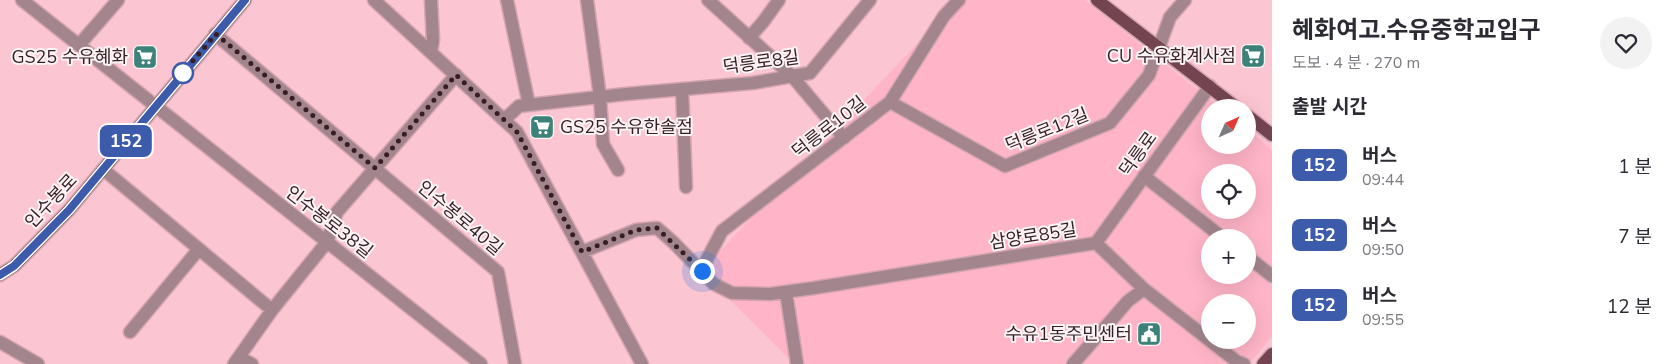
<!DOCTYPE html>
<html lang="ko">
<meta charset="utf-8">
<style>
body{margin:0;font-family:"Nunito Sans","Noto Sans KR",sans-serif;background:#f2f2f3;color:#2b2b33;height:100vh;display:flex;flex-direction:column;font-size:19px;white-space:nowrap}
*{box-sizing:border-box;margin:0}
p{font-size:16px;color:#7c7c81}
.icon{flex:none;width:28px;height:28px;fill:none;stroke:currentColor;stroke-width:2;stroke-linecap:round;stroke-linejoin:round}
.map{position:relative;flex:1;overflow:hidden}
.panel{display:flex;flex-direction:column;background:#fff;width:400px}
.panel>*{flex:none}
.badge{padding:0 10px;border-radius:8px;font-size:18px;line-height:32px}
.needle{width:32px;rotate:45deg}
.buttons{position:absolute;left:1201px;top:99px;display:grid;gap:10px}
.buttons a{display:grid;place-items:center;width:55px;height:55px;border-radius:50%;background:#fff;box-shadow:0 5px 20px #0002;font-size:25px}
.you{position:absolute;width:25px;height:25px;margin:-12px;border:4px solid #fff;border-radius:50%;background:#1a73e8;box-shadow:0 0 0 8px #1a73e833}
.map>.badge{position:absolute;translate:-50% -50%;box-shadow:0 0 0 2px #fff}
h2{padding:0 20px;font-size:19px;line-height:45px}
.round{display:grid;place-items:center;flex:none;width:52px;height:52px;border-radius:26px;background:#f2f2f3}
.summary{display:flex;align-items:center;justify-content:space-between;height:85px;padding:0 20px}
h1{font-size:24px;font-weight:700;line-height:38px}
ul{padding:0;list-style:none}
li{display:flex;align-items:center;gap:15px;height:70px;padding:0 20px}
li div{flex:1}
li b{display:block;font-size:19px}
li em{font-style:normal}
li .badge{min-width:55px;font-weight:700;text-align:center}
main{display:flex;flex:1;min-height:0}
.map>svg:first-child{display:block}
</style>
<main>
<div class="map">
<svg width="1272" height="364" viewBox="0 0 1272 364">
<rect width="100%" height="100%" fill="#fbc5d1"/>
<path fill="#ffb5c7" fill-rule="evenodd" d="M959,0h126l134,107 -9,1v37h38v-15l24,20v186l-23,28h-455l-93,-93zM1210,172h38v38h-38zM1210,238h38v37h-38zM1210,302h38v38h-38z"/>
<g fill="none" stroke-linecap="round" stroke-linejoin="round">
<defs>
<path id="minor" d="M22,0l459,364
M374,0l143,132 125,232
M507,0l22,105
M587,0l13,97 3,47 15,26
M708,0l84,76 52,62
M215,34l283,238 17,92
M749,38l14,-16 16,-22
M79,45l39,-45
M431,52l2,-12 -2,-40
M682,89l4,98
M890,102l115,64 105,-43 39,-48 21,-58 15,-17
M504,120l15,-14 107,-12 127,-11 57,-10 60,-73
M103,169l169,141
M1144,176l79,62
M1096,243l114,-157
M1096,243l48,46 92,72 8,3
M582,252l54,-22 21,-2 16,14 41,42 18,9 38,1 44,-6 282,-45
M1248,257l24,19
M704,265l18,-34 168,-129 54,-86 15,-16
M786,292l11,72
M130,332l69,-83
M0,342l38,22
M239,357l13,7
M234,364l38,-54 55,-68 10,-30 119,-137
M1073,364l55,-63 16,-12"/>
<path id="major" d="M1097,0l140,108
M1248,116l24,19
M0,275l14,-9 55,-56 176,-210
M1263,364l9,-10"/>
</defs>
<use href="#minor" stroke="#d4a4af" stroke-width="15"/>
<use href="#major" stroke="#d4a4af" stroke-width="15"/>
<use href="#minor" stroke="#a3868d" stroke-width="12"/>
<use href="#major" stroke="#744551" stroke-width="12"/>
</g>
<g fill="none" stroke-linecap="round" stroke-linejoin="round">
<defs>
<path id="line" d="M0,275l14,-9 55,-56 176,-210"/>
</defs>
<use href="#line" stroke="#fff" stroke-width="11"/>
<use href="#line" stroke="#3d5bab" stroke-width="8"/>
<path stroke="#371e25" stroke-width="5" stroke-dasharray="0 9" d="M183,73l-4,4 37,-43 159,134 81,-93 61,57 65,120 54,-22 21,-2 45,43"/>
</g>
<defs>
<symbol id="supermarket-square" viewBox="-11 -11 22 22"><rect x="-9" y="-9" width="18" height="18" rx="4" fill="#3c8278" stroke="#fcf4f6"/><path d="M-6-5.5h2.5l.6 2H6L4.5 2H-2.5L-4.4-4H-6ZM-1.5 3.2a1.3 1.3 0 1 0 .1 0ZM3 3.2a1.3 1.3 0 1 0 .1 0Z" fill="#fff"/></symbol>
<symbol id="civic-square" viewBox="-11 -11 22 22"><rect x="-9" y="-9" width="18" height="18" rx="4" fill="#3c8278" stroke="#fcf4f6"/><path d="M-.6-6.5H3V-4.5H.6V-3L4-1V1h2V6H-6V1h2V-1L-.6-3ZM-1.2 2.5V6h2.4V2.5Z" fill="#fff"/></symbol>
</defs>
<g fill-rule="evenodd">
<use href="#supermarket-square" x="1239" y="42" width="28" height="28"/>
<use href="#supermarket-square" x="131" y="43" width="28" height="28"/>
<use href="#supermarket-square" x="528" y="113" width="28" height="28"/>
<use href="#civic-square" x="1135" y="320" width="28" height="28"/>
</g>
<circle fill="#fff" stroke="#3d5bab" stroke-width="2.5" cx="183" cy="73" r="10"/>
<g text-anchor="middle" stroke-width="4" stroke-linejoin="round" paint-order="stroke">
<g font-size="18" fill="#371e25" stroke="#fcf4f6" text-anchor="end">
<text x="1236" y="62">CU 수유화계사점</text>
<text x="128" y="63">GS25 수유혜화</text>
<text x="560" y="133" text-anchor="start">GS25 수유한솔점</text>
<text x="1132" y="340">수유1동주민센터</text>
</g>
<g font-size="18" fill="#371e25" stroke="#fcf4f6">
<text transform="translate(761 62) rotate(-8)" y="6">덕릉로8길</text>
<text transform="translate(829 127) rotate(-38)" y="6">덕릉로10길</text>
<text transform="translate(1047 130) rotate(-22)" y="6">덕릉로12길</text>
<text transform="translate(1138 154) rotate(-54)" y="6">덕릉로</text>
<text transform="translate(51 201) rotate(-47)" y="6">인수봉로</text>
<text transform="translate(460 218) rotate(40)" y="6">인수봉로40길</text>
<text transform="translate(329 222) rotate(38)" y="6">인수봉로38길</text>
<text transform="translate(1033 236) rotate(-9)" y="6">삼양로85길</text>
</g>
</g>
</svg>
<div class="buttons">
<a><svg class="needle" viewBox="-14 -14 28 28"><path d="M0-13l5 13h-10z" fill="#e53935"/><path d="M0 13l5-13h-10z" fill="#7c7c81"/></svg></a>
<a><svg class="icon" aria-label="locate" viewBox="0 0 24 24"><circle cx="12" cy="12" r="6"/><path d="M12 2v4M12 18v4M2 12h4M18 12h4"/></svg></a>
<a>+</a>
<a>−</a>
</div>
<div class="you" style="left:702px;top:271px"></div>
<b class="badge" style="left:126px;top:141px;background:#3d5bab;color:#fff">152</b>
</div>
<section class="panel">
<div class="summary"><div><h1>혜화여고.수유중학교입구</h1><p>도보 · 4 분 · 270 m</p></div><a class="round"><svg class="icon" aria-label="heart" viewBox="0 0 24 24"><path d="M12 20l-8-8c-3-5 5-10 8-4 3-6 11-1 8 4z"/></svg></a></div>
<h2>출발 시간</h2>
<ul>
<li><span class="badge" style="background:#3d5bab;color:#fff">152</span><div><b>버스</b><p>09:44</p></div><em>1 분</em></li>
<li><span class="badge" style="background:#3d5bab;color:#fff">152</span><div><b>버스</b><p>09:50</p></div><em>7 분</em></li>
<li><span class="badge" style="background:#3d5bab;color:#fff">152</span><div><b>버스</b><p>09:55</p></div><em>12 분</em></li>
</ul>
</section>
</main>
